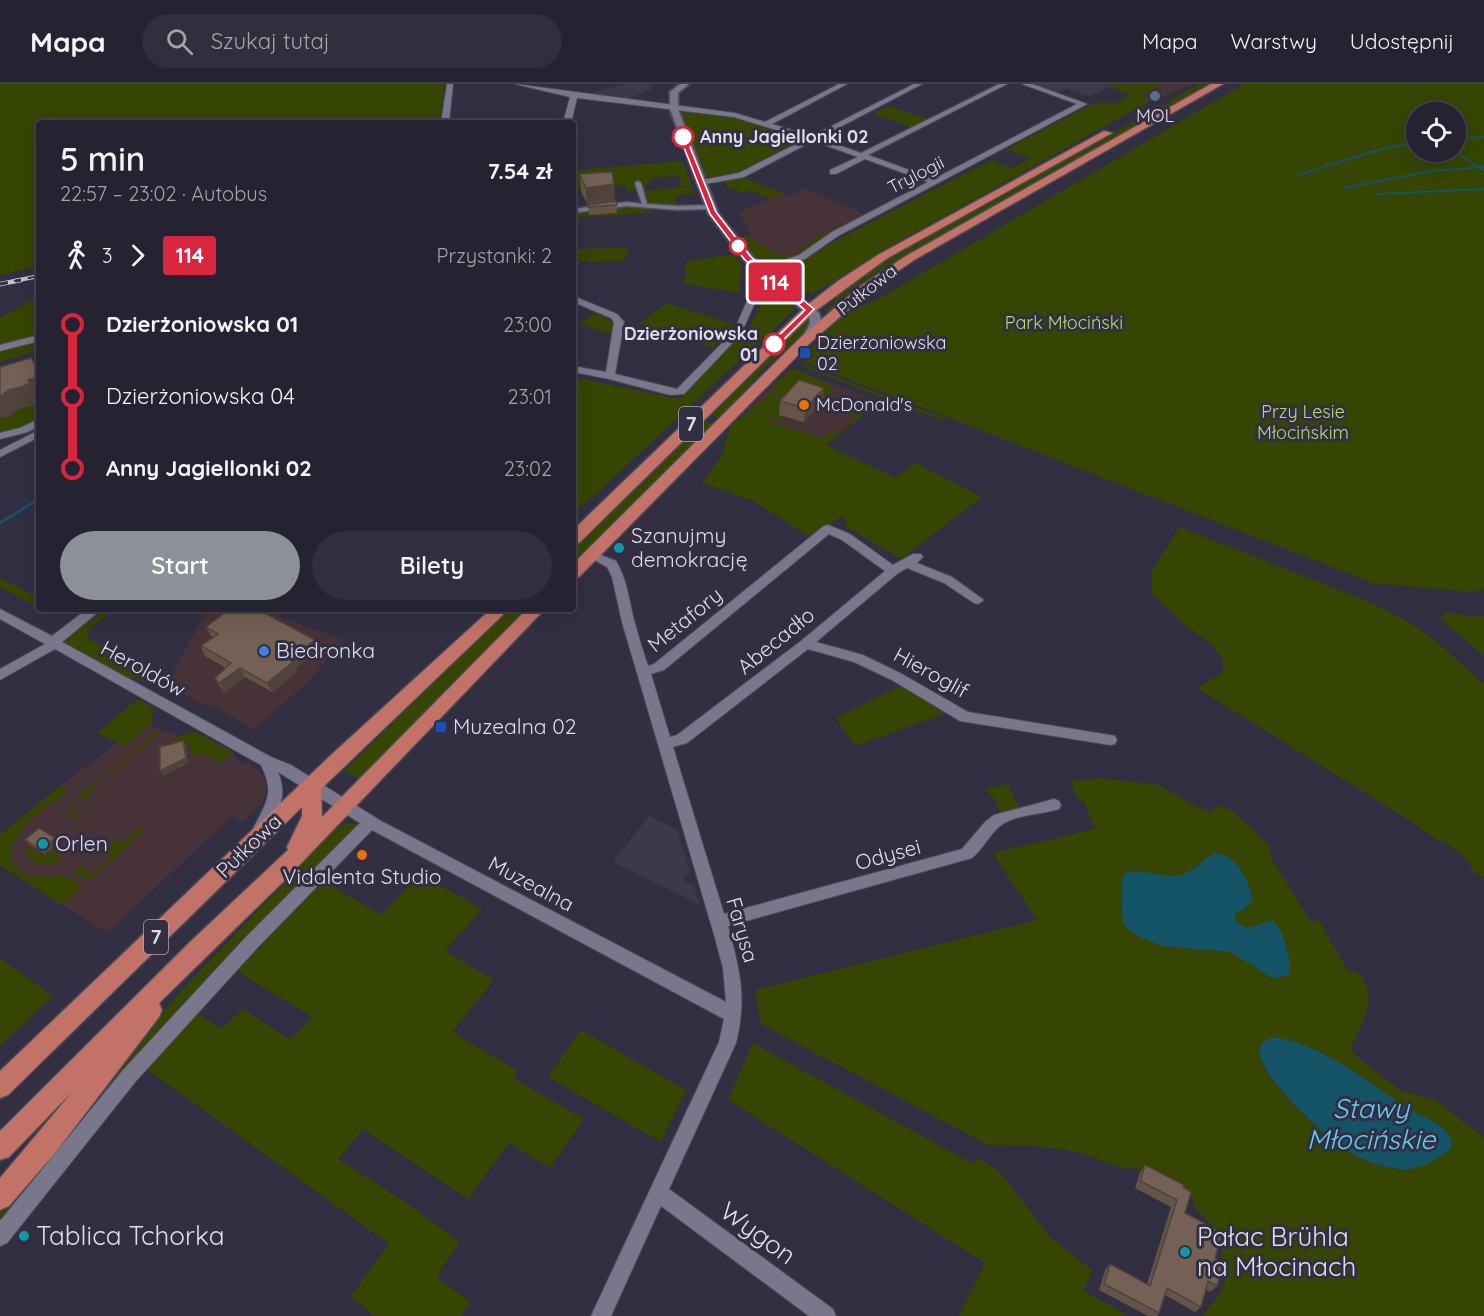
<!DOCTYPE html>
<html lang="pl">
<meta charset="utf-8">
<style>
body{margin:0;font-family:Quicksand,sans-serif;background:#312f3d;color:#f1f3f6;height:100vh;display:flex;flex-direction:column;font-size:22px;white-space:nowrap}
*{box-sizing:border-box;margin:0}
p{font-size:20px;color:#a3a4ab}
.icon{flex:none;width:33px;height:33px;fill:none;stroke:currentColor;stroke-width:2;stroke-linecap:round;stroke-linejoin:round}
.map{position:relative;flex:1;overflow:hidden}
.side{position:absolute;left:36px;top:36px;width:540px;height:492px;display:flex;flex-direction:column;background:#252331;border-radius:6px;box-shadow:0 6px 24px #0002,0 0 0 2px #42404d}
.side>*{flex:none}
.badge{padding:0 12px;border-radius:4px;font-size:21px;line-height:39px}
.controls{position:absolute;left:1406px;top:18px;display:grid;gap:12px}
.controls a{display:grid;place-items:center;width:60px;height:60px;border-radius:50%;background:#252331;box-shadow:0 6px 24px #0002,0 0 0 2px #42404d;font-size:30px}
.map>.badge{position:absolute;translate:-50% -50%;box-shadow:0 0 0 3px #fff}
.legs{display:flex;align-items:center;gap:9px;height:66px;padding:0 24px;font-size:20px}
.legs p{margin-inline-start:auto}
.head{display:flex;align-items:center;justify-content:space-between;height:102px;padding:0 24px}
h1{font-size:33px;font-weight:600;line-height:45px}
.action{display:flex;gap:12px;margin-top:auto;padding:12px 24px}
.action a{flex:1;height:69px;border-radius:36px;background:#8c9099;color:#fff;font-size:24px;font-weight:600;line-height:69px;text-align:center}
.action a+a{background:#312f3d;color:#f1f3f6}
ul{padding:0 24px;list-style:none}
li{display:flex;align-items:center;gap:21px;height:72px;font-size:22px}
li i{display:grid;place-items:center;width:9px;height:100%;margin:0 8px;background:currentColor}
li i::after{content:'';width:15px;height:15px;margin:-8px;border:4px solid;border-radius:50%;background:#252331}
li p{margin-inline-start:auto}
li:first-child i{background:linear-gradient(#0000 50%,currentColor 0)}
li:last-child i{background:linear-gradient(currentColor 50%,#0000 0)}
header{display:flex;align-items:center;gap:36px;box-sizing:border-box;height:84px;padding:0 30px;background:#252331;border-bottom:2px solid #42404d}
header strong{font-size:28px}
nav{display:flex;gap:33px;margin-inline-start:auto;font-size:21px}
.search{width:420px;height:54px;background:#312f3d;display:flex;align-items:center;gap:15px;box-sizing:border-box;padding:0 21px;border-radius:33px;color:#a3a4ab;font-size:22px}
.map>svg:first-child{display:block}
</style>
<header>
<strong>Mapa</strong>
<div class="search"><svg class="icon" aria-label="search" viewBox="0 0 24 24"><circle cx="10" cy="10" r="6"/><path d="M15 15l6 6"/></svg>Szukaj tutaj</div>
<nav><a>Mapa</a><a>Warstwy</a><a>Udostępnij</a></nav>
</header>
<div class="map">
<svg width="1484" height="1232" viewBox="0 0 1484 1232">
<rect width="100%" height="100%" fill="#312f41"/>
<path fill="#473337" d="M1162,0h30l-37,17 -17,-5z
M805,104l59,26 -50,25 -23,17h-12l-30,-18 2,-1 -12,-25 45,-19 6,3z
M790,286h7l83,32 -54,43 -85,-29z
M208,525h51l85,31 -36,42 -54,47 -43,-24 -4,1 -41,-21z
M143,640l90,28 4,8 8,4 4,-1 11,9 6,12v9l-3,9 -20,20 -11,-6 -125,117 -107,-68v-30l60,-49z"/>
<path fill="#3e394a" d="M625,0h25l2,5 -27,11 -37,-6z
M1027,0h90l-28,12 -23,-7 -9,4z
M649,732l28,14 13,42 -6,4 2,7 7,1 7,21 -87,-43z"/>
<path fill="#364502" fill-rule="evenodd" d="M0,0h445l-5,39h-401v143l-39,9z
M1117,0h45l-23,12 13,4 -252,141 -88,53 -19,-5 -20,-15 2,-4 27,-10 31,-18 158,-82 21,8 19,-10 -24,-9 85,-45 4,1 7,-4 11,3 17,-9 -21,-8z
M1200,0h9l-333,189 -38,28 -7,11 -5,-2 10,-9 -5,-4 61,-42z
M1244,0h240v505l-11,3 -100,-9 -573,-223 42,-44 40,-19zM1455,28v40h-39v-40z
M888,22l40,13 -16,8 -39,-13z
M684,27l44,5 77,22 -69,35 -31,5 -16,-37 2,-1 -10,-27z
M683,77l9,25 -50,4 39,-4 -2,-10 -28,2 1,5 -7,1 1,4h-4l-3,-7h-7l6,9 -12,1 -1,-6 -51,5 -1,-20z
M740,93l44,16 -13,6 -23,-9 -6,3 -15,-7 -3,-4z
M692,103l3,7 -20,1 2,11 -28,-2 -6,-13z
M623,121l28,3 -3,5 -75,5v-6l31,-5 -15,4v4z
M855,134l2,1c-16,9 -78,50 -92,47 -9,-2 -20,-21 -26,-28l11,-3v3l29,18h12l23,-17z
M630,164l-8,13 -49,1v-13z
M734,170l8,10 -3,29 -55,-9 2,-22z
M766,199l26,21 2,6 -221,205v-138l106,22 69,-71 11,-18z
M39,212v41l-39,9v-28z
M667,219l66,21 -20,24 -74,-25z
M598,228l15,10v13l-34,-11z
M812,233l-4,12 -46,42 -42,48 -12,-5 98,-96z
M39,256v10l-39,12v-12z
M803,280l18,7 124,48 -3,2 -141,-55z
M790,286h7l36,17 -5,9 -31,-10 -4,1 -8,9 -13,-4 -1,-2z
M771,309l14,5 -8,8 6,2 -6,7 7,2 -4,4 -10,-3 -3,3 31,10 3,-3c8,10 22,12 32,4l5,2 18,-18 -5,-4c10,-12 14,-15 29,-10l-54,43 70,33 20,-15 66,34 -81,62 -51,-30 -5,-6 1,-4 -5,-3 -28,23 -60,-38 -51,-18 21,-29 7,-28z
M39,318v17l-14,8 -25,7v-15l11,-3 8,-7z
M702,336l12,4 -141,142v-20z
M1179,443l193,76 42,22 30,23 40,37v194l-6,-6 -3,1 -6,-7 3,-2 -11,-12 -18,-12 -2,2 -31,-22 -213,-133 25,-15 1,-12 -11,-17 -26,-18 -34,-32v-23z
M0,494l39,20v10l-39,-21z
M509,525h20l-169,170 -16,-8z
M104,527l4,2 -1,3 -17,12 -2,11 28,13 -1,2 41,18 -4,6 -10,3 -7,-4 -4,3 -68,-39c11,-13 27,-19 41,-30z
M1447,528l27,5 10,-2v41l-44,-38z
M903,600l7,7 32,18 2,5 -89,32 -19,-28z
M138,615l16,9 -3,13 3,1 -29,24 -28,-13z
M158,646l3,1 -64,51 -7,14 -14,2 -4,15 13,-1 -9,6 -6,-2 4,-17z
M192,648l6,1 35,19 -13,11 -17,-9 -12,2 -2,-13 -23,4 10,-10z
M1100,694l59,7 39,23 3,-1 9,5 9,-7 15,7 34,33 5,16 38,61 8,-2 28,50 13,3c18,27 3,48 -9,74l5,9 44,34 37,11 47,37v178h-281l21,-29 1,-17 -9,-41 -19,-19 -6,-12 -13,-16 -35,-13 -21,-1 -44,-16 -42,-6 -48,-1 -227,-121 -6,-34 282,-70 -45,-67 103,-24 -10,-25 -9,-7 -5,-16zM1282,955l30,9 37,20 55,38 44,26 -2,21 -5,1 -162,-66 -11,-14 -7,-15z
M1008,700l12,25 -19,4 -8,-16 -9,-8z
M60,702l8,4c-17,14 -68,46 -55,72 3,6 7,11 13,13 12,5 25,-2 36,1 7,2 15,7 21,10l-21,19 -62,-40v-30z
M346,739l16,2 -362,400v-13l180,-220 157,-164z
M139,744l5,3 -54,49 -18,-8 9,-5 12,7 19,-17 -9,-6 14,-12 6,4z
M26,762l18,11 9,-7 11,9c-12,7 -26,8 -37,-2z
M420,790l62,35 -37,42 49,29 -42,52 66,39 -5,7 71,41 -34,49 -41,-25 -41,56 -105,-70 -24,30 66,43 55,40 -20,28 -2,9 33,23 -10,14h-86l-25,-19 39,-53 -244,-176 52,-55 25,16 21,-20 48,31 21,-23 -75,-46 86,-91 58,35z
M1,875l52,37 -53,50v-86z
M581,946l105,60 -25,52 -113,-65z
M753,959l220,121 4,-7 23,15 52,67 40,31 -8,21 45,25h-170l26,-53 -257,-163z"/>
<path fill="#155366" d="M1214,769c24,2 34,26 39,47l-11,11 -7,2v9l13,6 25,-8c10,11 20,40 16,55l-17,3 -41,-26 -69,-6 -22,-9 -12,-8 -5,-7 -1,-14 -1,-24 4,-11c20,-6 42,8 61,0 10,-4 18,-14 28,-20z
M1274,953c49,8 90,42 130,69 13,9 33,14 43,26 5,5 5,11 4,17 -15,11 -30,21 -50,20 -19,-2 -37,-8 -53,-18 -21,-13 -93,-77 -88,-103 1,-6 8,-9 14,-11z"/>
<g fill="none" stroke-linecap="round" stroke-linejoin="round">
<path stroke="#155366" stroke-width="2" d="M1455,55l29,-2
M1455,67l29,20
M1298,91l87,-27 31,-5
M1344,104l87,-17 53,-4
M1377,110l107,-5"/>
<path stroke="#155366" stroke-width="3" d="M0,439l39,-24"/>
<defs>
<path id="pedestrian" d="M638,97l3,2 6,21 30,2 32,-1 3,2 -3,2 -32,1 -50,-4 -54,7v-4l54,-7 15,2 -7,-21z"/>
<path id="minor" d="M447,0h6l-4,39h-8z
M515,0l220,29 30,9 74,-38h8l-75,40 40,12 102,-52h8l-103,54 42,15 138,-69h8l-139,71 66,24 143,-75 -55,-20h10l55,20 -249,132 -33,23 -43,15 -4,-3 1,-2 40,-14 33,-23 96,-50 -63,-23 -29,15h-6v-4l28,-13 -45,-16 -69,36 -44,8 -4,-2 1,-2 42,-8 67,-34 -72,-22 -157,-19 -6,25h-8l7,-26z
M767,189l4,3 -6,4 -24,54 -57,60 -14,1 -61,-16 -36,-7v-6l33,6 8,-50 -3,-4 -38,-16v-6l44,18 7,8 -9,52 62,15 57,-58 23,-53z
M39,251v6l-39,10v-6z
M39,335v7l-11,6 -28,7v-6l20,-5z
M39,346v7l-39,20v-7z
M828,441l22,9 43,31 20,-11h8l2,3 -6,6 35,14 32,23 -6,4 -4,-1 -30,-20 -37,-15 -10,6 -81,68 47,13 39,19 66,38 142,23 5,1 2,4 -2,4 -5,1 -150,-24 -68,-41 -38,-18 -46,-13 -121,94 -14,4 51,167 238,-65 23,-27 9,-7 60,-16 5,2 2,4 -2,4c-18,6 -44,5 -59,17 -11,9 -17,23 -28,32l-244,68c12,44 19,73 8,117l-67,146 164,120 3,7h-27l-148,-110 -50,110h-20l128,-274 5,-23 -352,-189 -114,117 -122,134 -129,162 -7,3v-25l124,-152 122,-132 114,-114 -82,-51c11,27 -1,40 -14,63l-5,2 -5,-2 -2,-4c13,-27 24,-36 9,-66l-206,-116 -55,31v-11l45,-25 -45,-25v-10l52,27 35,-27h15l-40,33 209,115 20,8 90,56 345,181 -3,-34 -8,-30 -93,-316 -10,-45 -5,-10 -22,-12 6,-4 25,10c11,18 13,39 18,59 4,15 9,31 14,46l6,-2 170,-138zM829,450l13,6 43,31 -84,70 -124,94 -7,2 -19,-63 13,-4z"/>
<path id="tertiary" d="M680,0h9l-11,9v16l40,104 34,43 67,57 3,10 -9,16h-8l-2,-2 7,-14 -1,-7 -65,-56 -36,-47 -38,-104v-17z"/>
<path id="trunk" d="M1211,0h12l-309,176 -43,30 -60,52 -232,235 -6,1v-14l229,-228 60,-51 44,-29z
M1104,47l8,2 -226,126 -72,53 -235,231 -6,1v-14l233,-224 32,-25 40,-26z
M491,525h18l-188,180 1,28 205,-208h18l-259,270 -127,124 3,7 -3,7 -103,135 -47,54 -9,4v-32l72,-86 -63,65 -9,3v-29l190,-189 98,-92 -1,-3 15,-31v-9l-294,288 -8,3v-27l331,-316z"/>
</defs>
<use href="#pedestrian" stroke="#4c4a59" stroke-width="3"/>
<use href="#minor" stroke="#4c4a59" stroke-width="2"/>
<use href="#tertiary" stroke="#4c4a59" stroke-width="4"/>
<use href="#trunk" stroke="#4c4a59" stroke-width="3"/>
<use href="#pedestrian" fill="#79778c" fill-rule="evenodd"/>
<use href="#minor" fill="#79778c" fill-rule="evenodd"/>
<use href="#tertiary" fill="#79778c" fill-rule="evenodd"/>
<use href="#trunk" fill="#c27266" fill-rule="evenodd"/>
<defs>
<path id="rail-far1" d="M14,197l25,-5"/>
<path id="rail" d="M0,200l21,-4"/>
</defs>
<use href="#rail-far1" stroke="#c4c3d0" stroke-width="4"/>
<use href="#rail" stroke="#c4c3d0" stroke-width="4.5"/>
<use href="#rail-far1" stroke="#312f41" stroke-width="2" stroke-dasharray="7" stroke-linecap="butt"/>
<use href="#rail" stroke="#312f41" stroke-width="3" stroke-dasharray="8" stroke-linecap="butt"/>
</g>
<path fill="#645348" d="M580,90l36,27 1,12 -28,2 -1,-10 -7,-13z
M780,317l43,1 -19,20 -25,-7z
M206,543l109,13 4,9 -23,19 1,4 -25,20 -27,-15 -21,16 -4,-6 -5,-9 11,-10 -21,-12 -4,-10 12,-9 -2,-1z
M25,756l34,2 -14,12 -16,-10z
M1145,1081l38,22 2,26 30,45 2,28 -7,6 -4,-3 -5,18 -6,5 -30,-17 -6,18 -2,3h-9l-49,-26 6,-20 5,-6 37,20 24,-77 -36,-19 5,-16z"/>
<path fill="#51433b" d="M614,100l1,17 -28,4 -1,-17z
M39,292v22h-1l1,4 -7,4 -13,3 -8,7 -11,2v-21l9,-7 19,-10z
M824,304l-1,14 -19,20 1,-14z
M315,556l4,9 -23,19 1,4 -25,20 -5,-9 23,-23z
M240,584l5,9 -21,16 -5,-10z
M183,657l3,5 2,17 -25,13 -3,-5z
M55,754l4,4 -14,12 -4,-4z"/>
<path fill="#746054" stroke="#51433b" stroke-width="1.5" d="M612,88l2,12 -28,4 -6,-13v-1z
M616,117l1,4 -29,2v-2z
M31,274l8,14v4l-11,4 2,3 -8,4 -13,3 -9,7v-30z
M799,296l25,8 -19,20 -25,-7z
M230,525h27l58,31 -25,20 3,2 -26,21 -27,-15 -21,15 -4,-5 16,-15 -30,-17 17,-12 -12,-7z
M183,657l3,17 -26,13v-24z
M39,744l16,10 -14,12 -16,-10z
M1145,1081l39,20 -1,2 8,5 -6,21 37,20 -7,25 8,5 -6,23 -9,-5 -7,26 -34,-19 -8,25 -55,-29 6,-20 40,22 27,-86 -37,-19z"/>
<path fill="#d7263d" stroke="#fff" stroke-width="1.5" d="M683,51l3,2 30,75 35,45 63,52 -37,37 -7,-2 35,-34 -60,-50 -35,-46 -30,-77z"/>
<circle fill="#5c6f8a" stroke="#312f41" stroke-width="2" cx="1155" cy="12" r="6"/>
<g fill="#fff" stroke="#d7263d" stroke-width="3">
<circle cx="683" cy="53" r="10"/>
<circle cx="738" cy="162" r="8"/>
<circle cx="774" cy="260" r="10"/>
</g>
<g fill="#1a4fb4" stroke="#312f41" stroke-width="2">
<rect x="799" y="263" width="12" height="12" rx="3"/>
<rect x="435" y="637" width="12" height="12" rx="3"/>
</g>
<g fill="#e8710a" stroke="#312f41" stroke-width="2">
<circle cx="804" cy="321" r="6"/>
<circle cx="362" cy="771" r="6"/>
</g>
<g fill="#0f9aa8" stroke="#312f41" stroke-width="2">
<circle cx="619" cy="464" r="6"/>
<circle cx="43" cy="760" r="6"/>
<circle cx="24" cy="1152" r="6"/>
<circle cx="1185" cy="1168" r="6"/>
</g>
<circle fill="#3f7fe0" stroke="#312f41" stroke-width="2" cx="264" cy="567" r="6"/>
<g text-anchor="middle" stroke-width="6" stroke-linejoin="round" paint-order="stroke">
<g font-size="18" fill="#dedde9" stroke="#312f41" text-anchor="start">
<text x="1155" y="38" text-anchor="middle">MOL</text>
<text x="817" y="265">Dzierżoniowska<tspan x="817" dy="21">02</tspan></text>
<text x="816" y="327">McDonald's</text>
</g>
<g font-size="18" font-weight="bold" fill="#dedde9" stroke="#312f41" text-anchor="start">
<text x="700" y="59">Anny Jagiellonki 02</text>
<text x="758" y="256" text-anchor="end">Dzierżoniowska<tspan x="758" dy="21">01</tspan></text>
</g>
<g font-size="18" fill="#dedde9" stroke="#312f41">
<text transform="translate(916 91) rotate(-27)" y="6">Trylogii</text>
<text transform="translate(867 206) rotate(-38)" y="6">Pułkowa</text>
</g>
<g font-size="18" fill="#bada6c" stroke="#312f41">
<text x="1064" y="245">Park Młociński</text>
<text x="1303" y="334">Przy Lesie<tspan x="1303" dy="21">Młocińskim</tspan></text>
</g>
<g fill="#312f41" stroke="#aaa9b7" stroke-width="1.5">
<rect x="679" y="323" width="24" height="34" rx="4.5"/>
<rect x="144" y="836" width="24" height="34" rx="4.5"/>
</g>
<g font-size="20" font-weight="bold" fill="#dedde9">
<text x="691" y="347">7</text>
<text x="156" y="860">7</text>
</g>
<g font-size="21" fill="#dedde9" stroke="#312f41" text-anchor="start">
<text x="631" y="459">Szanujmy<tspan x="631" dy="24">demokrację</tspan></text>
<text x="276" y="574">Biedronka</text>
<text x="453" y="650">Muzealna 02</text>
<text x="55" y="767">Orlen</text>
<text x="362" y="800" text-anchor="middle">Vidalenta Studio</text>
</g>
<g font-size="21" fill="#dedde9" stroke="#312f41">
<text transform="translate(685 536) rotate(-39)" y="7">Metafory</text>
<text transform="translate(776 557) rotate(-39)" y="7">Abecadło</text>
<text transform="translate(143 585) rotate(29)" y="7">Heroldów</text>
<text transform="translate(931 589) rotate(29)" y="7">Hieroglif</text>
<text transform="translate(249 762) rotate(-44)" y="7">Pułkowa</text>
<text transform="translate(888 771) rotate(-15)" y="7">Odysei</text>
<text transform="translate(531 800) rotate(28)" y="7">Muzealna</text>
<text transform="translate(742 846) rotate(74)" y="7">Farysa</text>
</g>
<g font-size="26" fill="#dedde9" stroke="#312f41">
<text transform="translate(758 1149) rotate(36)" y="9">Wygon</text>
</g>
<g font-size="26" fill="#dedde9" stroke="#312f41" text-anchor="start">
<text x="36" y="1161">Tablica Tchorka</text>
<text x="1197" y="1162">Pałac Brühla<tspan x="1197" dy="30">na Młocinach</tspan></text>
</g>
<g font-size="27" font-style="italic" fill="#5fd0f4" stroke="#312f41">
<text x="1371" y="1034">Stawy<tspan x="1371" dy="31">Młocińskie</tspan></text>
</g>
</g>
</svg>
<div class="controls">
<a><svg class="icon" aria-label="locate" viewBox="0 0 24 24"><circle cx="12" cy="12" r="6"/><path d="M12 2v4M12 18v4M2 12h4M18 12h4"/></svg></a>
</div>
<b class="badge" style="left:775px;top:198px;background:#d7263d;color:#fff">114</b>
<section class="side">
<div class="head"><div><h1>5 min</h1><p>22:57 – 23:02 · Autobus</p></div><b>7.54 zł</b></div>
<div class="legs"><svg class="icon" aria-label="walk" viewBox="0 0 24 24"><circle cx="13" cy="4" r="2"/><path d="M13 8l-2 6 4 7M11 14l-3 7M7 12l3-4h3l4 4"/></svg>3<svg class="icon" aria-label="forward" viewBox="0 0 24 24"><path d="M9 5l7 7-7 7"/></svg><b class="badge" style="background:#d7263d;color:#fff">114</b><p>Przystanki: 2</p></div>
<ul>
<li><i style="color:#d7263d"></i><b>Dzierżoniowska 01</b><p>23:00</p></li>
<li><i style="color:#d7263d"></i><span>Dzierżoniowska 04</span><p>23:01</p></li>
<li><i style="color:#d7263d"></i><b>Anny Jagiellonki 02</b><p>23:02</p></li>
</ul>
<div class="action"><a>Start</a><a>Bilety</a></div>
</section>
</div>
